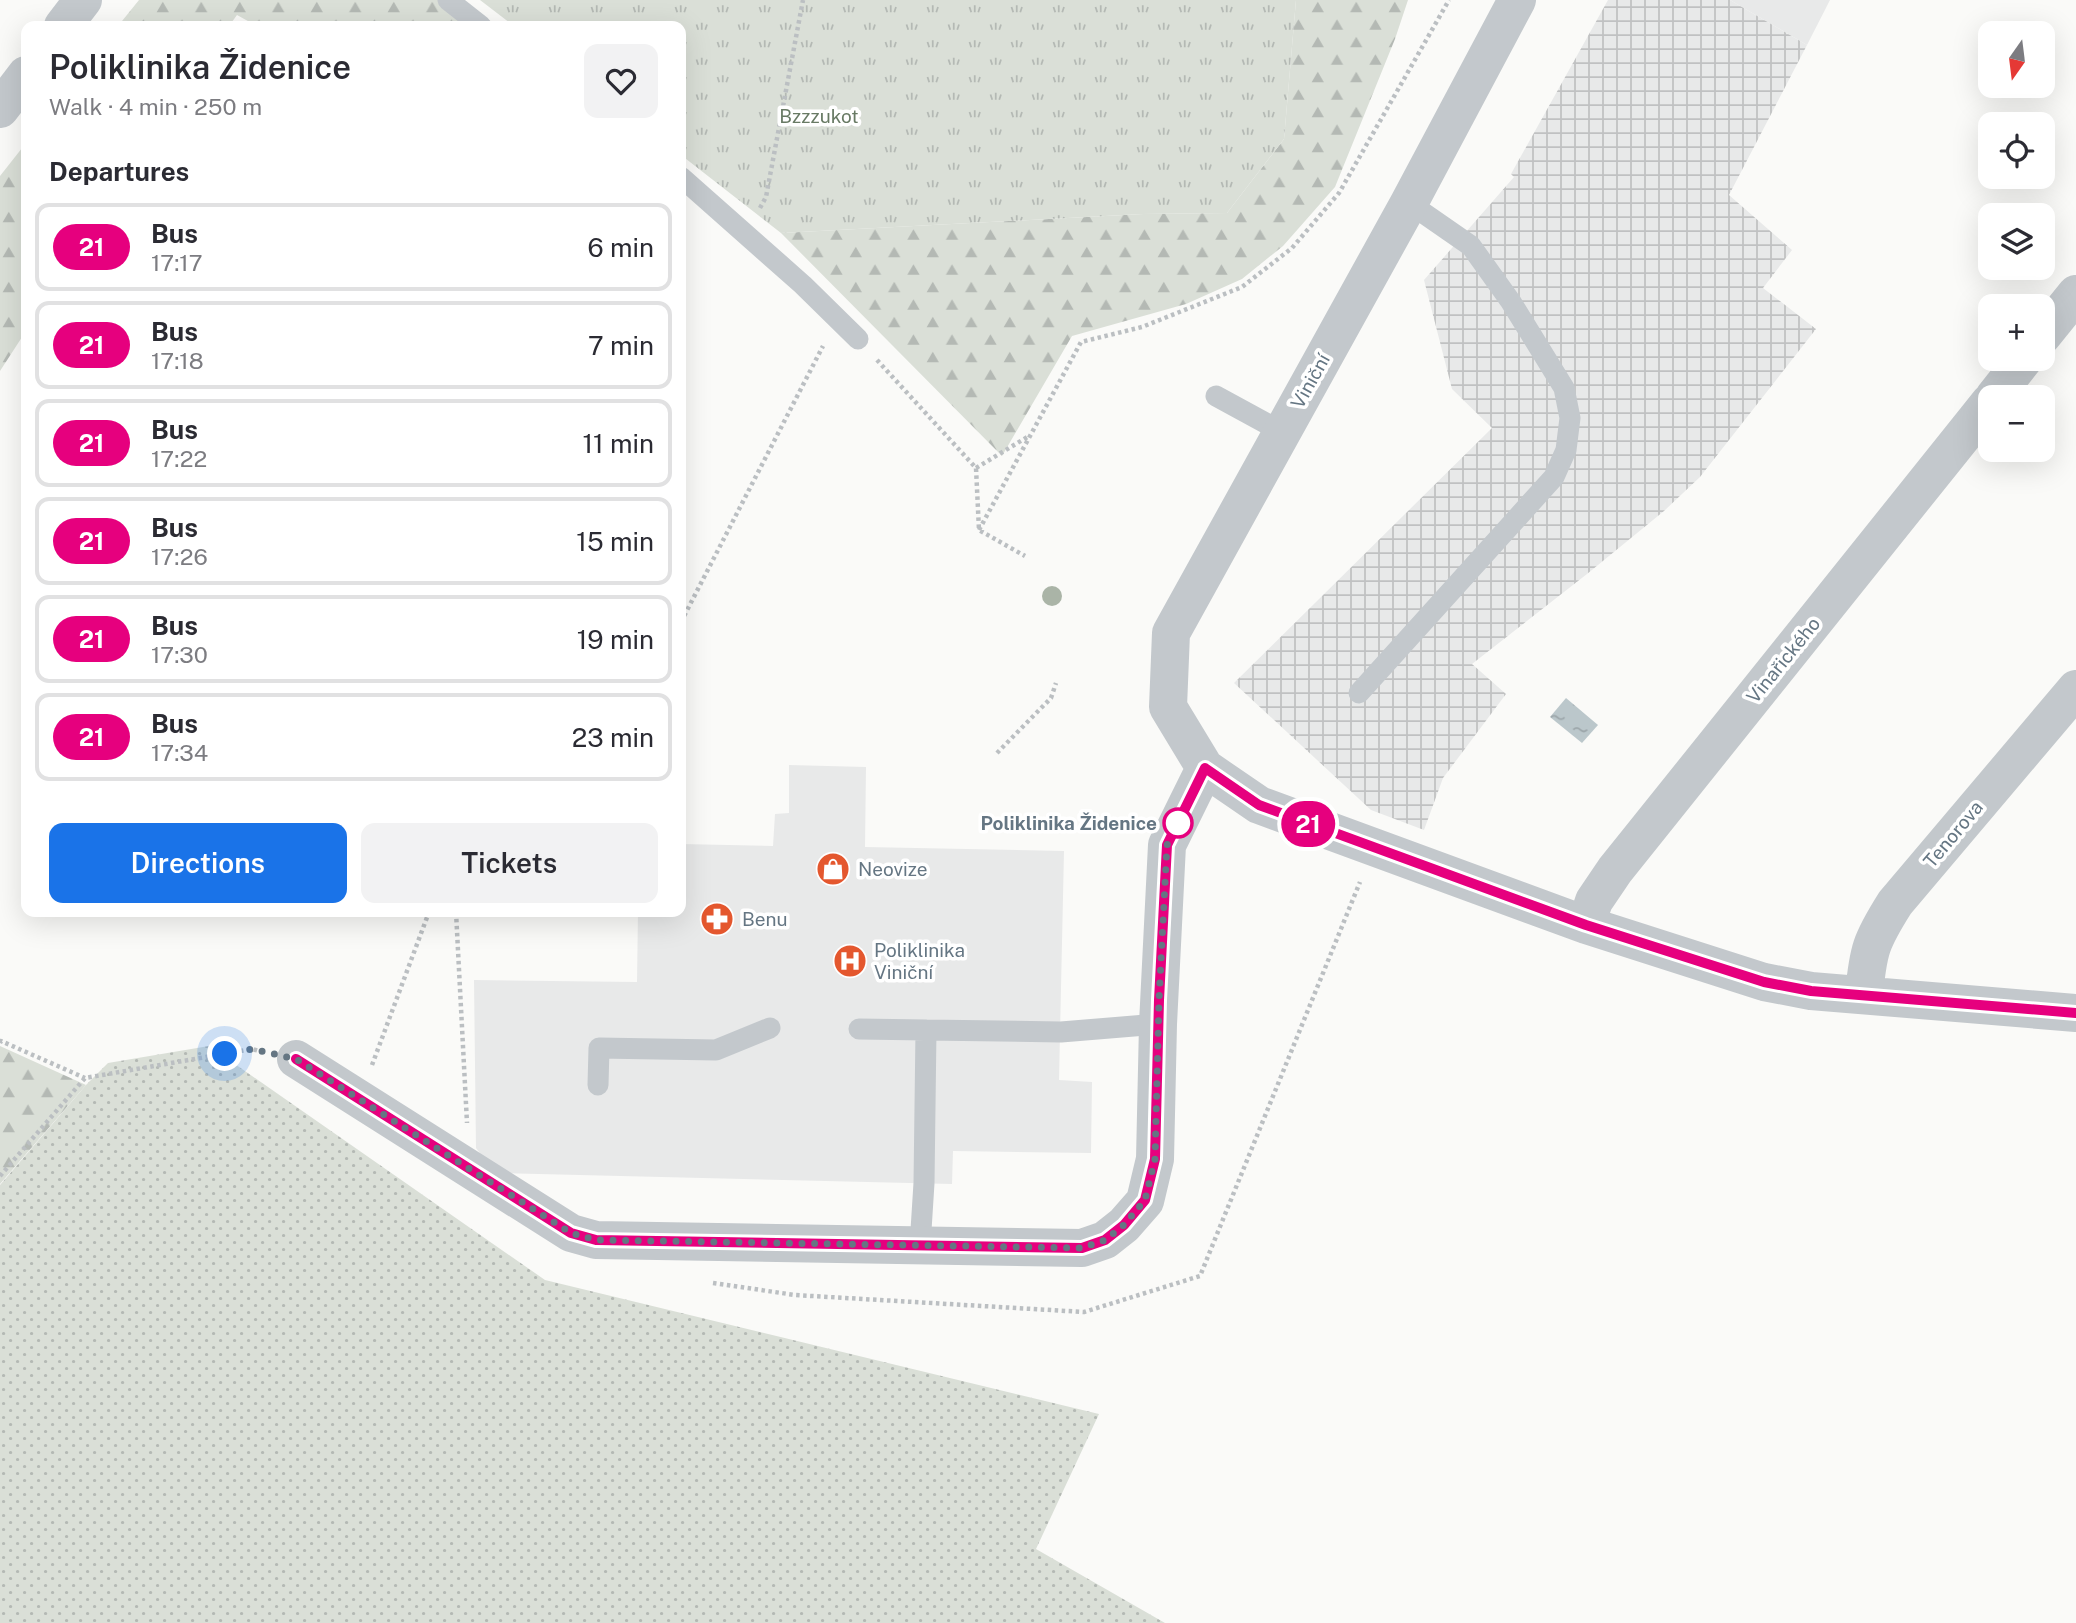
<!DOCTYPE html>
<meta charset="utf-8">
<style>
body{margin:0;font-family:"Public Sans",sans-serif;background:#f2f2f3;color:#2b2b33;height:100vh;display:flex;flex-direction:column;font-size:26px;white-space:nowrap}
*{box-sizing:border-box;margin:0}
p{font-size:23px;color:#7c7c81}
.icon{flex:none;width:38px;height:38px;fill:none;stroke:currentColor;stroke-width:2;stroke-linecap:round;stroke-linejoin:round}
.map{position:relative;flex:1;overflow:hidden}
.panel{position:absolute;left:21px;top:21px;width:665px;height:896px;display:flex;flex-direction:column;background:#fff;border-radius:14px;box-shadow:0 7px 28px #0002}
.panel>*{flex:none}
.badge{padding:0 14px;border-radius:23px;font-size:24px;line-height:46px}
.needle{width:46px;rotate:194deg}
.buttons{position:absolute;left:1978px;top:21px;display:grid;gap:14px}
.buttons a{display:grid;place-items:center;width:77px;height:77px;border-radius:14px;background:#fff;box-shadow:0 7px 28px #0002;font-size:35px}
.you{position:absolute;width:35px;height:35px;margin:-18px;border:5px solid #fff;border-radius:50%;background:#1a73e8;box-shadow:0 0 0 10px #1a73e833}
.map>.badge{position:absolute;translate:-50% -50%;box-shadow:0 0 0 4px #fff}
h2{padding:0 28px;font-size:26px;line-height:63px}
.round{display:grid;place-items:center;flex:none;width:74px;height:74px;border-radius:14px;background:#f2f2f3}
.headline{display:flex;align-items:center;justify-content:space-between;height:119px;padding:0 28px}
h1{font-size:33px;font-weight:600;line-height:52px}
.primary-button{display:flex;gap:14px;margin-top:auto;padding:14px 28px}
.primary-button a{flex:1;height:80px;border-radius:14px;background:#1a73e8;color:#fff;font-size:28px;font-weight:600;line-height:80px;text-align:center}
.primary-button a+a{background:#f2f2f3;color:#2b2b33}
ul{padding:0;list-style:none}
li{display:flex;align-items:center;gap:21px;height:88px;margin:0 14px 10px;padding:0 14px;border:4px solid #e1e1e2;border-radius:14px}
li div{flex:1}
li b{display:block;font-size:26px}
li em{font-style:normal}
li .badge{min-width:77px;font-weight:700;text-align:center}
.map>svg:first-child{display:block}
</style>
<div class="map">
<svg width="2076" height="1623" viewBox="0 0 2076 1623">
<defs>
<pattern id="industrial-grid" width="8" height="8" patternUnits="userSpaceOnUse" patternTransform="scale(1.75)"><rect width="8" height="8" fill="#e8e9e9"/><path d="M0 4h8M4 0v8" fill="none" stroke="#c0c1c2"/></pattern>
<pattern id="forest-firs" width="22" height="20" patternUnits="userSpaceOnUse" patternTransform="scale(1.75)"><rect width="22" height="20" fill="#dadfd7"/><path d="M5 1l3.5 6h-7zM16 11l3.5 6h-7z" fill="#b4b9b4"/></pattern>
<pattern id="park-tufts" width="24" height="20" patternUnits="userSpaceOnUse" patternTransform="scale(1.75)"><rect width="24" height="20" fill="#dadfd7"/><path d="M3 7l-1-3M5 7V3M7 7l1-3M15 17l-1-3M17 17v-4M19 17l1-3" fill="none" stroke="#b4b9b4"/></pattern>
<pattern id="garden-dots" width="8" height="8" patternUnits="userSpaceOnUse" patternTransform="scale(1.75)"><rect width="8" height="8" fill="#dadfd7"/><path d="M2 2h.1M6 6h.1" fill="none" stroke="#b4b9b4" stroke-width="1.8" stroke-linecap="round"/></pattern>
<pattern id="water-ripples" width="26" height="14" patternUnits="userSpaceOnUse" patternTransform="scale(1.75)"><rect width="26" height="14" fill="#bbc7cb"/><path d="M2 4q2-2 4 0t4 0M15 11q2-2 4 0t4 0" fill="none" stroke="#9ca6aa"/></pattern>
</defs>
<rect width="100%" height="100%" fill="#fafaf8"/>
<path fill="#e8e9e9" d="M1730,0h100l-23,45z
M789,765l77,2 -1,80 199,4 -5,229 33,2 -1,71 -138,-2 -1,33 -457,-11 -19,-25 -2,-168 163,2 1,-70h43v-68l92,2 2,-32 14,-1z"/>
<path fill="url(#industrial-grid)" d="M1608,0h122l77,45 -78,150 63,55 -29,38 53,41 -116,148 -36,34 -77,63 -115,90 34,30 -63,84 -19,52 -53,-20 -137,-127 258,-255 -40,-39 -28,-109 90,-103 -3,-3z"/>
<path fill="url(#forest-firs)" d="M139,0h300l28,26h-210l-20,-11 -8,11h-111z
M1296,0h112l-13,39 -60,148 -52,59 -41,33 -56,25 -114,32 -70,120 -221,-223 362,-19 84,-1 57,-74z
M26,143v188l-26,40v-195z
M0,1046l86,39 -86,99z"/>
<path fill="url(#park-tufts)" d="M480,0h816l-12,139 -57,74 -84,1 -362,19 -100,-78v-129h-167z"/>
<path fill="url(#garden-dots)" d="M209,1046l336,234 554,134 -63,135 129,74h-1165v-438l86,-100 22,-22z"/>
<path fill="url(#water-ripples)" d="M1566,698l32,27 -16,18 -32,-26z"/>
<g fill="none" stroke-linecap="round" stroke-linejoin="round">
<path stroke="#bbbfc2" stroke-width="4.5" stroke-dasharray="3.5 3.5" stroke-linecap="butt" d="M760,208l6,-11 37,-197
M877,360l99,108 3,62 46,26
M976,468l53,-32
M979,530l102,-188 61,-15 100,-40 50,-39 47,-55 110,-193
M681,622l142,-276
M997,753l54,-55 5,-15
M456,912l11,211
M0,1043l1,-2 84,37
M372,1065l57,-153
M0,1176l85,-98 167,-29 7,2
M713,1283l82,12 289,17 116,-36 160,-394"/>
<path stroke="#c3c8cc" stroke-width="21" d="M448,0l33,26
M681,177l122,108 55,54
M1216,396l66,36
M1359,693l195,-216 12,-27 4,-32 -6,-30 -53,-86 -40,-56 -62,-43
M859,1029l67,1
M598,1085l1,-37 117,2 54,-22
M920,1246l4,-63 2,-153 135,2 97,-8"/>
<path stroke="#c3c8cc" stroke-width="38" d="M1517,0l-108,203 -238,430 -3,74 37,61 54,37 327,120 178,57 47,9 265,22
M63,26l20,-26
M0,109l26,-34
M2042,336l34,-42
M1994,397l30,-38
M1586,925l8,-24 21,-31 375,-468
M1864,995c4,-45 7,-54 31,-92l181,-214
M296,1059l275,174 25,7 486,8 23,-8 19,-15 21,-24 10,-42 3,-135 9,-179 38,-77"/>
</g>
<circle fill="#aab4a7" cx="1052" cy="596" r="10"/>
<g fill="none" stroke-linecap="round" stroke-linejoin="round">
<defs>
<path id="line" d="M296,1059l275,174 25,7 486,8 23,-8 19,-15 21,-25 10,-41 4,-159 8,-155 38,-77 54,37 327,120 178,57 47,9 265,22"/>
</defs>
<use href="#line" stroke="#fff" stroke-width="16"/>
<use href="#line" stroke="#e6007e" stroke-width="10"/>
<path stroke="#657683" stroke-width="7" stroke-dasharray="0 12.6" d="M225,1054l27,-5 44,10 275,174 25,7 486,8 23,-8 19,-15 21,-25 10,-41 4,-159 8,-155 11,-22"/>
</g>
<defs>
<symbol id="shop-disc" viewBox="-11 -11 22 22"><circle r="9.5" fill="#e4572e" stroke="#fff"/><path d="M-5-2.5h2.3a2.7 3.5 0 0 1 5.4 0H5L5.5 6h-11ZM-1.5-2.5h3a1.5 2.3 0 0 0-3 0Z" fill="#fff"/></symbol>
<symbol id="pharmacy-disc" viewBox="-11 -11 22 22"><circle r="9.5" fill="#e4572e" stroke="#fff"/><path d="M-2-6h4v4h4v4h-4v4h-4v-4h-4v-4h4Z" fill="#fff"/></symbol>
<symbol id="hospital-disc" viewBox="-11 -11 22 22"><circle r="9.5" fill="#e4572e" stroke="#fff"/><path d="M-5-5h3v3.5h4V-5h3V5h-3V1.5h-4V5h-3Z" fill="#fff"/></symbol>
</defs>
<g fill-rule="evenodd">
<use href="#shop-disc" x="814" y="850" width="38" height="38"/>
<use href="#pharmacy-disc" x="698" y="900" width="38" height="38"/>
<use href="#hospital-disc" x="831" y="942" width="38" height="38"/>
</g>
<circle fill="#fff" stroke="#e6007e" stroke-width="3.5" cx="1178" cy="823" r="14"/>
<g text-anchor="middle" stroke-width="7" stroke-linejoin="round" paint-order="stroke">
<g font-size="19" fill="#687a64" stroke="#fff">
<text x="819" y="123">Bzzzukot</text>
</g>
<g font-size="19" fill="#657683" stroke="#fff">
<text transform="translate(1310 381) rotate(-61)" y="7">Viniční</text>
<text transform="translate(1783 660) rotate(-51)" y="7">Vinařického</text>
<text transform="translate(1953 834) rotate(-50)" y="7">Tenorova</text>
</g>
<g font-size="19" font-weight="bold" fill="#657683" stroke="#fff" text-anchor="end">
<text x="1157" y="830">Poliklinika Židenice</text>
</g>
<g font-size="19" fill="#657683" stroke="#fff" text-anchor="start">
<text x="858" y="876">Neovize</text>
<text x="742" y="926">Benu</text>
<text x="874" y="957">Poliklinika<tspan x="874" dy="22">Viniční</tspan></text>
</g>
</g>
</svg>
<div class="buttons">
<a><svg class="needle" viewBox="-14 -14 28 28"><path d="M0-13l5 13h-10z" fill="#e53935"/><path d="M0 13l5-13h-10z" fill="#7c7c81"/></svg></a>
<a><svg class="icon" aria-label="locate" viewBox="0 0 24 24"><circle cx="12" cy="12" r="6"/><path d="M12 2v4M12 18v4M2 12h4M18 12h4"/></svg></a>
<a><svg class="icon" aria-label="layers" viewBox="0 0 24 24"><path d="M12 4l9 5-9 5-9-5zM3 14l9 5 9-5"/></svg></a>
<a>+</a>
<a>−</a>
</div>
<div class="you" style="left:225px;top:1054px"></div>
<b class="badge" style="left:1308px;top:824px;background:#e6007e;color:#fff">21</b>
<section class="panel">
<div class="headline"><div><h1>Poliklinika Židenice</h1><p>Walk · 4 min · 250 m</p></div><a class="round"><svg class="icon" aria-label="heart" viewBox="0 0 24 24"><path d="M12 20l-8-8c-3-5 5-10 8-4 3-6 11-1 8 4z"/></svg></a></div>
<h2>Departures</h2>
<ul>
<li><span class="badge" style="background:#e6007e;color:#fff">21</span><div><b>Bus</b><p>17:17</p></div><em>6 min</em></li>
<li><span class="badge" style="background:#e6007e;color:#fff">21</span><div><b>Bus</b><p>17:18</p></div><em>7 min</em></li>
<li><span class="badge" style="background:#e6007e;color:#fff">21</span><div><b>Bus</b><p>17:22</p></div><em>11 min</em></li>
<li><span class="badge" style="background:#e6007e;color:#fff">21</span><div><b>Bus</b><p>17:26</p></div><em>15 min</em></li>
<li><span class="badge" style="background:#e6007e;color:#fff">21</span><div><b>Bus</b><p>17:30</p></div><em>19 min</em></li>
<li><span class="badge" style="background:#e6007e;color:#fff">21</span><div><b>Bus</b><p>17:34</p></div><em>23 min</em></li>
</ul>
<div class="primary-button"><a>Directions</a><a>Tickets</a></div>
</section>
</div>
